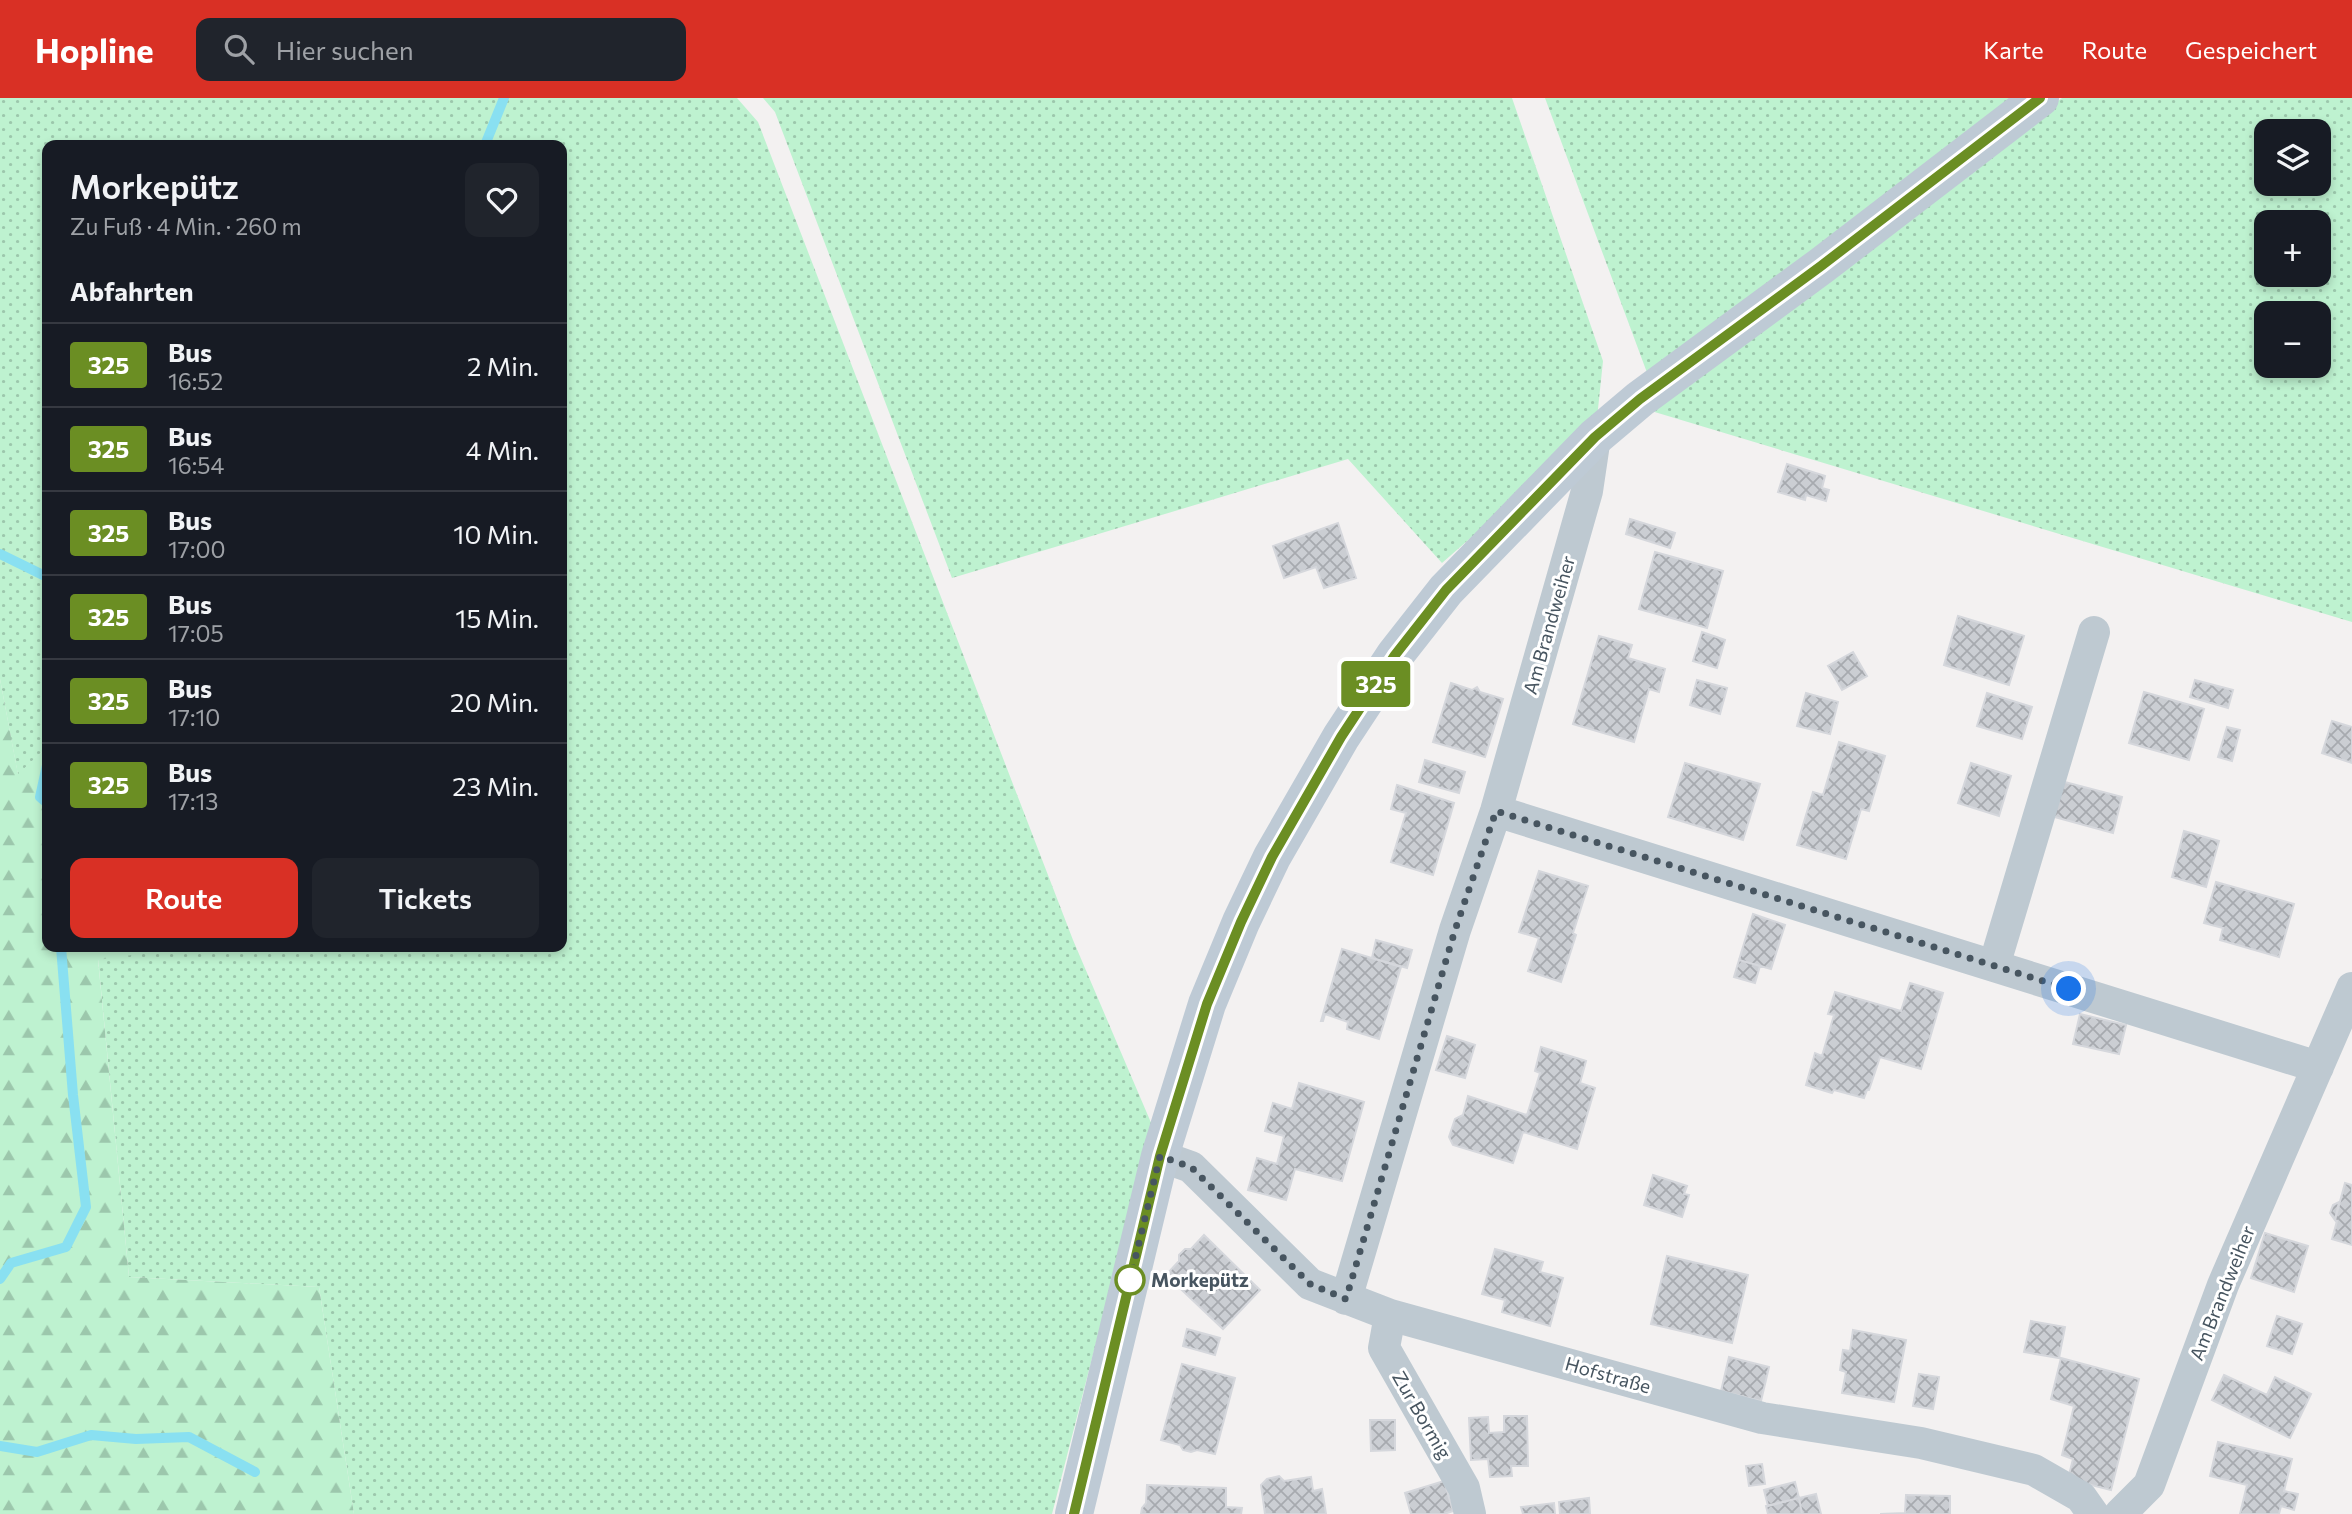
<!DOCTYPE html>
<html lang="de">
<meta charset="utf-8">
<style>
body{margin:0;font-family:Commissioner,sans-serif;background:#20242c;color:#f1f3f6;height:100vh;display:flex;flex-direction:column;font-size:26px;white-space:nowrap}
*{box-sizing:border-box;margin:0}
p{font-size:23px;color:#9ea1a6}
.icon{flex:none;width:38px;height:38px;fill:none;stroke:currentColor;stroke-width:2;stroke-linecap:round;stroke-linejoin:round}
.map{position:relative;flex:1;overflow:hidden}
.details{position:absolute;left:42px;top:42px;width:525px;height:812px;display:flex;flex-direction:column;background:#171b24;border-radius:14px;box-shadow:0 4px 10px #0003}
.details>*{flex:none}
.badge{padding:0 14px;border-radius:5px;font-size:24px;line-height:46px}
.tools{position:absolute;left:2254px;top:21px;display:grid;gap:14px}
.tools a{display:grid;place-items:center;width:77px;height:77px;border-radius:14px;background:#171b24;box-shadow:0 4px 10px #0003;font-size:35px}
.you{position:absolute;width:35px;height:35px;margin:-18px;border:5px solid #fff;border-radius:50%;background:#1a73e8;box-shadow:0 0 0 10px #1a73e833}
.map>.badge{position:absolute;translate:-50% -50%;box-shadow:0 0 0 4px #fff}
h2{padding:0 28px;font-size:26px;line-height:63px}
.round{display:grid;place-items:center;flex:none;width:74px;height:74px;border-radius:14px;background:#20242c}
.head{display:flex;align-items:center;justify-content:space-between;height:119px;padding:0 28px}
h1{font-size:33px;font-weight:600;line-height:52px}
.cta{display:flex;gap:14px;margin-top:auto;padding:14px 28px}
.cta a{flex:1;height:80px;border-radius:14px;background:#d93025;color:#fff;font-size:28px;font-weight:600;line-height:80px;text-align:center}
.cta a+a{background:#20242c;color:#f1f3f6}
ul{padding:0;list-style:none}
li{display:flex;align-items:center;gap:21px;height:84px;padding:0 28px;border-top:2px solid #363941}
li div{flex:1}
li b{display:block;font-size:26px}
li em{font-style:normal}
li .badge{min-width:77px;font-weight:700;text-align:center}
header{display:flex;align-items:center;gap:42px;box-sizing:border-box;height:98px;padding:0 35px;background:#d93025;color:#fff}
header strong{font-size:33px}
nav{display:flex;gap:38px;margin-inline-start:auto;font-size:24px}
.search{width:490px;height:63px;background:#20242c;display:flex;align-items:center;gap:18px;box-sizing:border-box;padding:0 24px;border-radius:14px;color:#9ea1a6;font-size:26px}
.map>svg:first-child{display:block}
</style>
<header>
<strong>Hopline</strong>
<div class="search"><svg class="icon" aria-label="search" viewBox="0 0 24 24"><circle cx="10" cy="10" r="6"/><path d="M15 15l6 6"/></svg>Hier suchen</div>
<nav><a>Karte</a><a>Route</a><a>Gespeichert</a></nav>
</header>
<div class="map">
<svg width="2352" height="1416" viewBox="0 0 2352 1416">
<defs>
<pattern id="grass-dots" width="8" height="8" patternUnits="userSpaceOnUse" patternTransform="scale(1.75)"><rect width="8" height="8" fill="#bef2d0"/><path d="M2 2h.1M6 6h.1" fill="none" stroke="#9cc7ac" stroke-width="1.8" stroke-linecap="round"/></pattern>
<pattern id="forest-firs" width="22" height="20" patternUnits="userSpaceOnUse" patternTransform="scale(1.75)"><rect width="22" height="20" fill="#bef2d0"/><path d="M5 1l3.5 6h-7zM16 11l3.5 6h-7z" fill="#9cc7ac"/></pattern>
<pattern id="building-cross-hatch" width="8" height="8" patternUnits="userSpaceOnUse" patternTransform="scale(1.75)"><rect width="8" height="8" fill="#cbced3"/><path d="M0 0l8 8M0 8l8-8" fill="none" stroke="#a7aaaf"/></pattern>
</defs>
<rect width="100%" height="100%" fill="#f3f1f1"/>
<path fill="url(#grass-dots)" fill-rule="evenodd" d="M0,0h737l21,24 315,818 79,185 -100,389h-698l-35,-227 -190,-10 -31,-318 89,-12h375v-802h-515v602l-29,28 -18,-96z
M763,0h749l91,263 -7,67 -154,135 -94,-104 -396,119 -177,-466z
M1545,0h476l-372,280z
M2062,0h290v524l-704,-212zM2266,33h53v53h-53zM2266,124h53v53h-53zM2266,215h53v53h-53z"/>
<path fill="url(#forest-firs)" d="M0,581l18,95 29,-27v200h140l-89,13 31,317 190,10 35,227h-354z"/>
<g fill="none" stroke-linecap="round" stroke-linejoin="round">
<path stroke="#89e0f1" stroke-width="10" d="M485,47l19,-47
M0,456l47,23
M47,667l-7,32 7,6
M0,1181l11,-16 55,-16 20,-40 -13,-112 -12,-148
M0,1348l37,6 54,-17 45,4 53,-2 66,35"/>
</g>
<path fill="url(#building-cross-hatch)" stroke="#d5d7dc" stroke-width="2" d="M1787,366l38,12 -3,12 7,2 -3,11 -20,-6 -1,5 -27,-8z
M1630,421l45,14 -5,15 -44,-14z
M1338,425l18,55 -32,10 -8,-21 -32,11 -11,-32z
M1655,454l68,19 -16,57 -68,-19z
M1958,518l66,20 -15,49 -65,-20z
M1702,534l23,8 -8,28 -24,-7z
M1599,538l33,9 -4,13 37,11 -6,23 -10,-3 -15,53 -61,-18z
M1853,554l14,24 -25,14 -14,-24z
M1697,582l30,8 -7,26 -30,-9z
M2195,582l38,10 -5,18 -38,-11z
M1451,585l21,7 5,-3 3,5 23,7 -18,58 -52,-15z
M2144,594l60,17 -15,51 -60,-17z
M1806,595l32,9 -8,32 -33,-8z
M1987,595l45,14 -10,32 -45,-13z
M2332,623l20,6v36l-30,-10z
M2227,629l13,3 -8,31 -14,-4z
M1839,644l46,14 -16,55 -8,-2 -15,50 -49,-14 16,-53 10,3z
M1425,662l40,12 -6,21 -40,-11z
M1685,665l75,21 -17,56 -75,-23z
M1971,665l40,13 -12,40 -41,-13z
M2061,683l61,16 -9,36 -62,-17z
M1397,687l57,18 -21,72 -42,-13 15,-49 -15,-4z
M2184,733l35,10 -13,46 -34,-10z
M1539,773l49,15 -15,47 3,2 -15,47 -33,-11 11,-33 -20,-6z
M2216,784l78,22 -15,53 -59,-17 3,-12 -19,-5z
M1753,816l32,11 -14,44 -32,-9z
M1376,842l36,10 -5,18 -35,-10z
M1342,851l59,18 -22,72 -32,-10 1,-7 -23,-8 -2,7h-2z
M1739,862l21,6 -5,17 -21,-6z
M1910,885l33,10 -22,76 -41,-12 -11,33h-2l-3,8 -30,-8 -2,3 -26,-8 9,-32 7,3 12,-41 -6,-1 7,-22 66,19z
M2080,916l46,11 -7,29 -46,-10z
M1447,938l28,9 -10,33 -29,-8z
M1541,949l45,14 -6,22 15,5 -18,61 -54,-17 -10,31 -60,-18 -4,-8 6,-18 8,-4 5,-19 59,19 13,-42 -5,-2z
M1299,985l65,19 -22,79 -47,-12 -9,31 -38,-10 9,-32 20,6 7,-28 -19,-5 8,-28 19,6z
M1653,1077l34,11 -3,8 5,1 -7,22 -38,-12z
M2345,1085l7,2v60l-20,-6 5,-18 -2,-1z
M2339,1104l-4,18 -5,-7 3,-8z
M2265,1135l43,13 -14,46 -43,-14z
M1204,1137l56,55 -37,39 -57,-54 13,-14v-6l6,-6h6z
M1495,1151l48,13 -3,10 23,6 -13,48 -48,-14 3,-12 -23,-6z
M1667,1158l81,19 -16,68 -81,-19z
M2277,1218l25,8 -10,30 -25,-8z
M2031,1223l34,6 -6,31 -35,-6z
M1187,1231l33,9 -5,17 -32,-9z
M1853,1232l53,10 -12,62 -52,-9 4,-21 -6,-2 3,-20 7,1z
M1729,1259l40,10 -8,34 -40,-10z
M2061,1260l78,21 -28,111 -43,-11 5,-20 -11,-4 12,-49 -23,-7z
M1182,1266l53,14 -20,76 -18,-4 -6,2 -8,-2 -3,-5 -19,-5z
M1919,1276l20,3 -6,32 -20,-3z
M2224,1277l43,20 8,-18 36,17 -21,44 -78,-38z
M1504,1318h23l1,50h-17l1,10 -22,1 -2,-18 -17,1 -2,-42 19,-1 1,16 15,-1z
M1370,1322h25v30l-24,1z
M2218,1344l74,17 -8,32 14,3 -4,16 -13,-4 -2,8h-39l7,-29 -37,-9z
M1762,1366l3,20 -16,2 -3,-20z
M1279,1378l5,5 27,-4 2,14 9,-2 4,25h-61l-4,-29 6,-6z
M1444,1383l9,30 -9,3h-33l-6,-21z
M1795,1384l4,16 -31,8 -4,-16z
M1147,1387l79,3v19l16,1 -1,6h-100l1,-6 4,-5z
M1816,1396l5,20h-19l-3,-16z
M1906,1397l44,1v18h-70l25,-1z
M1589,1400l1,16h-30l-1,-12z
M1799,1400l3,16h-34l-2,-8z
M1554,1405l1,11h-32l-2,-7z"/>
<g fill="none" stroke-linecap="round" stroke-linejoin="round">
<path stroke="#bec9d1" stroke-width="32" d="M1496,713l822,256
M1994,868l100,-334
M1160,1058l31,11 119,117 80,31 372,103 159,25 113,27 47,27 12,17
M1346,1201l109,-369 41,-119 91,-320 8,-54
M1390,1217l-6,33 80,140 6,26
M2120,1416l29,-29 74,-200 129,-297"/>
<path stroke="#becad5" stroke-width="38" d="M1074,1416l86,-358 47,-152 34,-82 31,-65 69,-120 54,-82 51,-65 149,-153 45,-38 181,-133 219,-168"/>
</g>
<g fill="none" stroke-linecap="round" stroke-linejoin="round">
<defs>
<path id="line" d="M1074,1416l86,-358 47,-152 34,-82 31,-65 69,-120 54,-82 51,-65 149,-153 45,-38 181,-133 219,-168"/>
</defs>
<use href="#line" stroke="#fff" stroke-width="16"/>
<use href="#line" stroke="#6b8e23" stroke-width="10"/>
<path stroke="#475560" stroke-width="7" stroke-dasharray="0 12.6" d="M1130,1182l30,-124 31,11 119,117 36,15 109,-369 41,-119 573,178"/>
</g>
<circle fill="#fff" stroke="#6b8e23" stroke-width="3.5" cx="1130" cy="1182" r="14"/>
<g text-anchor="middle" stroke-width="6" stroke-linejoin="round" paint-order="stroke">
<g font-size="19" fill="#475560" stroke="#fff">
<text transform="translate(1549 527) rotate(-74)" y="7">Am Brandweiher</text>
<text transform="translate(2222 1195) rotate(-68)" y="7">Am Brandweiher</text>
<text transform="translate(1608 1277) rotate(16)" y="7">Hofstraße</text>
<text transform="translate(1422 1317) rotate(60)" y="7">Zur Bormig</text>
</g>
<g font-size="19" font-weight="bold" fill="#475560" stroke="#fff" text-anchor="start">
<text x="1151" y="1189">Morkepütz</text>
</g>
</g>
</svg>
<div class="tools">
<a><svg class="icon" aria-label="layers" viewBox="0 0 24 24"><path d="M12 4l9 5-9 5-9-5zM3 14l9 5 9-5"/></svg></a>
<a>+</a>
<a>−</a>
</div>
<div class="you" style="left:2069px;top:891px"></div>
<b class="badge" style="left:1376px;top:586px;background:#6b8e23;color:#fff">325</b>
<section class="details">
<div class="head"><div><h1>Morkepütz</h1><p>Zu Fuß · 4 Min. · 260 m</p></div><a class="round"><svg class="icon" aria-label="heart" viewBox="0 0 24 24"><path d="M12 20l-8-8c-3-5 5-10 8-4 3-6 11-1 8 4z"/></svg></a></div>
<h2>Abfahrten</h2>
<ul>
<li><span class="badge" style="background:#6b8e23;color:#fff">325</span><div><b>Bus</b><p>16:52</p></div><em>2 Min.</em></li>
<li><span class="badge" style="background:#6b8e23;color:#fff">325</span><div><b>Bus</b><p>16:54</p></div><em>4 Min.</em></li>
<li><span class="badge" style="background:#6b8e23;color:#fff">325</span><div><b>Bus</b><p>17:00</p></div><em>10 Min.</em></li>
<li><span class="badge" style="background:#6b8e23;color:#fff">325</span><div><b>Bus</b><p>17:05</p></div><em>15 Min.</em></li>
<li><span class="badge" style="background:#6b8e23;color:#fff">325</span><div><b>Bus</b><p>17:10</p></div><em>20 Min.</em></li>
<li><span class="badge" style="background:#6b8e23;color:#fff">325</span><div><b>Bus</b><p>17:13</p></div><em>23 Min.</em></li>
</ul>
<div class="cta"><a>Route</a><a>Tickets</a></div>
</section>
</div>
